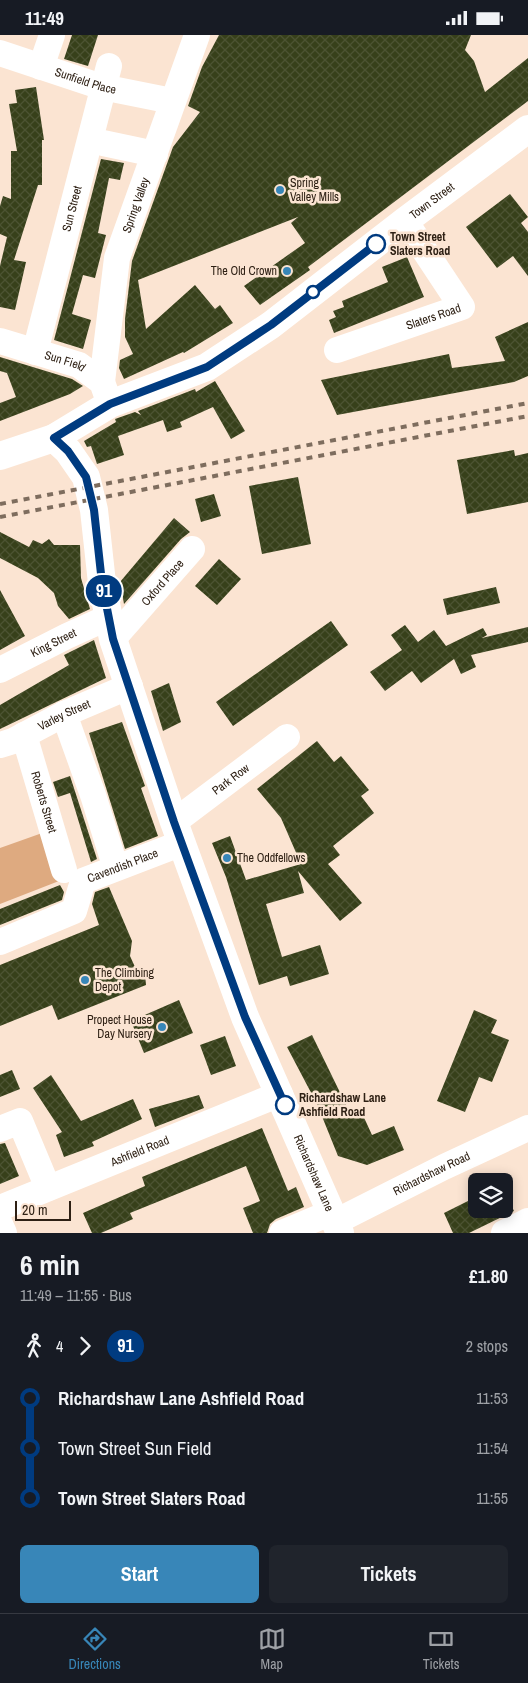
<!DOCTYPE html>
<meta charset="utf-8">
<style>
body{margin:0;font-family:"Archivo Narrow",sans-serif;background:#20242c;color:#f1f3f6;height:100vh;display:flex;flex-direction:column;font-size:19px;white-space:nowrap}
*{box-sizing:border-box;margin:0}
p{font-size:16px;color:#9ea1a6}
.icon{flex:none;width:28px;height:28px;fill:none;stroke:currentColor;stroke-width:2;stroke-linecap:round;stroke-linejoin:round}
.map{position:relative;height:1198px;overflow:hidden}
.drawer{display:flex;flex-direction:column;background:#171b24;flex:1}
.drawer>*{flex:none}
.badge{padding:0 10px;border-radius:16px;font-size:18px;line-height:32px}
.buttons{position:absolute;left:468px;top:1138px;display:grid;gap:10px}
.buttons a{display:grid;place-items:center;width:45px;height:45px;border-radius:8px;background:#171b24;box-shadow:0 2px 12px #0003;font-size:25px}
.scale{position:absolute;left:15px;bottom:12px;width:56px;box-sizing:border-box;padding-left:5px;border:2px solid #2e2014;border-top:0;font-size:14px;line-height:18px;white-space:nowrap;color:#2e2014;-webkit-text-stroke:4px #fbe4d2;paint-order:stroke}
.map>.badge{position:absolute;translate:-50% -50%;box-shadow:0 0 0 2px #fff}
.legs{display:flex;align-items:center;gap:8px;height:55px;padding:0 20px;font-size:16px}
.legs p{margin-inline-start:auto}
.summary{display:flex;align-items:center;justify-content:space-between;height:85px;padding:0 20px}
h1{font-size:28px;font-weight:800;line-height:38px}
.cta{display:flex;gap:10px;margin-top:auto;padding:10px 20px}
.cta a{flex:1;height:58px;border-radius:8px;background:#3886b8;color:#fff;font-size:20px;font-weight:800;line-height:58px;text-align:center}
.cta a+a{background:#20242c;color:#f1f3f6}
ul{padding:0 20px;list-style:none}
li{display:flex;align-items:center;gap:18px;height:50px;font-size:19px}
li i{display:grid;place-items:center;width:8px;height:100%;margin:0 6px;background:currentColor}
li i::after{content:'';width:12px;height:12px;margin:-6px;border:4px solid;border-radius:50%;background:#171b24}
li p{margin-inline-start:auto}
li:first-child i{background:linear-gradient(#0000 50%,currentColor 0)}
li:last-child i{background:linear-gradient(currentColor 50%,#0000 0)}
.status{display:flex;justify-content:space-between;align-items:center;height:35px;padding:0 25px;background:#171b24;direction:ltr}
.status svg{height:14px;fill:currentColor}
.tabs{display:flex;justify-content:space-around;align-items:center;height:70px;border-top:1px solid #363941;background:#171b24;font-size:14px;color:#9ea1a6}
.tabs a{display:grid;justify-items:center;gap:2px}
.tabs .current{color:#3886b8}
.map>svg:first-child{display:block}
</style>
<div class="status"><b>11:49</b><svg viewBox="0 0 49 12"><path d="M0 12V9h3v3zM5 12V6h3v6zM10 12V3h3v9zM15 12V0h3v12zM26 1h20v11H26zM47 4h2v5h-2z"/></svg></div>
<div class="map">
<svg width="528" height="1198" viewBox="0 0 528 1198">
<defs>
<pattern id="building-cross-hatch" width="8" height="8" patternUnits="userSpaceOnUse" patternTransform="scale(1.25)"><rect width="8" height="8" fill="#37401a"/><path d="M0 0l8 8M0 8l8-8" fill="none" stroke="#4c5332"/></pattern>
</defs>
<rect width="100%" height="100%" fill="#fbe4d2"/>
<path fill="#deaa80" d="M45,797l14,49 -59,23v-56z"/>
<path fill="url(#building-cross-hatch)" d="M72,0h26l-10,31 -24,-7z
M219,0h252l-6,15 9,11 11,31 43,-34v43l-220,166 2,3 -50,35 -16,-19 61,-43 -14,-20 7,-6 -160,63 8,49 49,-44 20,24 5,-4 13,18 -49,30 -1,-1 -59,27 -5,-11 1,-8 13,-6 -8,-17v-18l7,-58 41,-114 27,-35 -12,-6 14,-39z
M36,52l8,53h-2v45h-4l-24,75 12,2 -11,48 -15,-3v-41l7,-29 -7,-3v-28l3,-10 8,3v-48h6l-8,-47 8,-1 -2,-13z
M101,124l23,4 -4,17 -11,-2 -11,55 8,2 -11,43 -12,-3 -11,39 19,6 -8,29 -29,-9z
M510,159l18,23 -7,6 7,9v44l-15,-20 -16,12 -31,-41z
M407,222l17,40 -90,36 -5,-13 7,-3 -3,-6 11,-4 -2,-6 46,-19 -6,-15z
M528,287v54l-14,6 -177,33 -16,-35 128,-26 3,14 53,-7 -10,-24z
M0,322l72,22 11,7 -13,8 -70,27v-18l16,-6 -9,-24 -7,-2z
M215,346l30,50 -14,8 -18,-32 -33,15 2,5 -15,5 -4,-12 -45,16 6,19 -27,9 -6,-18 -4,1 -3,-6 32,-19 -1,-3 20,-7 6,3 -3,-4 57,-22 1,3z
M514,415l1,6 13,-3v49l-61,12 -10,-54z
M298,442l13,67 -49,10 -13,-68z
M214,459l7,22 -20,6 -6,-23z
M174,483l16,14 -9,7 -57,65 -4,-22z
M0,497l29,15 4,-7 9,4 7,-5 5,6h26l1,33 9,31 -21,10 -11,-13 -4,-13 -16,-15 -38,-20z
M219,524l22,20 -24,26 -22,-19z
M496,552l4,16 -53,12 -4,-16z
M0,555l25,46 -25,14z
M331,586l17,24 -115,81 -17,-24z
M405,590l13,17 16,-12 12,16 37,-18 4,7 -5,3 46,-11v15l-57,13 5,12 -15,7 -7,-15 -33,24 -9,-12 -27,20 -15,-19 32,-22 -11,-15z
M94,605l12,38 -106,51v-24l69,-40 -5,-10z
M169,648l12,39 -18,9 -12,-40z
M122,687l23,64 -4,2 17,48 -33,13 -36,-116z
M317,706l17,21 7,-6 28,34 -8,6 13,17 -41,33 7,9 -12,9 34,39 -22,18 -42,-50 6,22 -38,11 16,53 38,-12 9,29 -39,12 -3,-10 -28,9 -33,-108 -14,-34 18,-7 16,44 55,-16 -20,-46 -24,-29z
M70,741l27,83 -6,3 -21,-69 -12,4 -5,-15z
M60,850l4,7 -2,8 -62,25v-16z
M109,852l23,54 -2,15 5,11 10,7 1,11 -88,35 -6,-15 -52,21v-61l99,-40 -7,-21 3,-12z
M179,965l14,33 -49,20 -13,-32z
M474,975l23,10 -6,13 18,7 -17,42 -13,-5 -14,35 -28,-11z
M312,1000l39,80 10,-4 11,24 22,-9 10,24 -37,15 -29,-9 -21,-52 -30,-57z
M225,1001l11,30 -25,9 -11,-30z
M12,1035l8,19 -20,8v-22z
M51,1040l30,46 52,-22 9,20 -50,23 2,4 -30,11 -8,-22 6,-3 -29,-44z
M199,1060l5,13 -49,19 -6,-18z
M262,1093l26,63 8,-4 8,20 -28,12 -6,5 -3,9h-14l-10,-25 17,-7 -14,-35 -116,47 3,6 -32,14h-9l-9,-20 62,-27 -3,-9z
M5,1108l14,33 -19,8v-40z
M504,1155l10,21 -45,22h-16l-9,-20 32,-16v12h28z"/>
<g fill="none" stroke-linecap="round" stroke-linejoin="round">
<g stroke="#fff" stroke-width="26">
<path id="s1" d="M0,18l102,34 70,14"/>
<path d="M41,32l11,-32"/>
<path d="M103,108l52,11"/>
<path id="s2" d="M0,306l79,24 23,17 5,14"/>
<path id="s3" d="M337,315l125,-43 -57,-86"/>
<path id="s4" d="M35,317l74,-286"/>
<path id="s5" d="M102,347l15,-124 80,-223"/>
<path id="s6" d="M113,604l79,-90"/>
<path id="s7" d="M0,635l67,-34 42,-19"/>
<path d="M64,679l29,81 19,61"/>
<path id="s8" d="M24,700l40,135"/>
<path id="s9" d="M0,710l13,-4 51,-27 66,-28"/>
<path id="s10" d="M174,787l113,-85"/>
<path id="s11" d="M0,907l74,-31 9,-30 99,-38"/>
<path d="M0,1094l20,-8 28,67"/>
<path id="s12" d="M0,1173l280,-114"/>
<path id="s13" d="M335,1187l109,-55 84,-39"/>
<path d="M0,1189l4,9"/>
<path d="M282,1198l48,-20"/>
<path d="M504,1198l24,-12"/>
</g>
<g stroke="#fff" stroke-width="28">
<path id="s14" d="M54,403l14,13 18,26 8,33 8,73 11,56 61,183 71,195 95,216"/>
<path id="s15" d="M0,421l54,-18 56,-34 97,-37 64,-42 134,-104 123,-92"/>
</g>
<path stroke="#7e6d5e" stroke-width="4" stroke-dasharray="6 6" stroke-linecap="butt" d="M0,469l528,-101
M0,482l528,-101"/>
</g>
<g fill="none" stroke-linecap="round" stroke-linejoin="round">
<defs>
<path id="line-1" d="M285,1070l-40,-88 -71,-195 -61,-183 -11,-56 -8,-73 -8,-33 -18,-26 -14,-13 56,-34 97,-37 64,-42 105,-81"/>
</defs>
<use href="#line-1" stroke="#fff" stroke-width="11"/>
<use href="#line-1" stroke="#003b80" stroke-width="8"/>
</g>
<g fill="#3886b8" stroke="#fbe4d2" stroke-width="2">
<circle cx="280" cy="155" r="5"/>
<circle cx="287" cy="236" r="5"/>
<circle cx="227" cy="823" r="5"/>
<circle cx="85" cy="945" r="5"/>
<circle cx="162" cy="992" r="5"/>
</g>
<g fill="#fff" stroke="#003b80" stroke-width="2.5">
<circle cx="376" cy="209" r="9"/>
<circle cx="313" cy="257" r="6"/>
<circle cx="285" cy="1070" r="9"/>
</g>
<g text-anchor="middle" stroke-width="5" stroke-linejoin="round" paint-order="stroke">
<g font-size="12" fill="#2e2014" stroke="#fbe4d2">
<text dy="4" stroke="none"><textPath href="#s1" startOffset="90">Sunfield Place</textPath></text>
<text dy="4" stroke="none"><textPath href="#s15" startOffset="506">Town Street</textPath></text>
<text dy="4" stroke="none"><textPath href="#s5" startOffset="181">Spring Valley</textPath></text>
<text dy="4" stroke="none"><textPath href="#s4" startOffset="148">Sun Street</textPath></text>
<text dy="4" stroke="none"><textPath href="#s3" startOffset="102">Slaters Road</textPath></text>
<text dy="4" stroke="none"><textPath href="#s2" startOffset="68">Sun Field</textPath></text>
<text dy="4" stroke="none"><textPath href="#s6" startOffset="75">Oxford Place</textPath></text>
<text dy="4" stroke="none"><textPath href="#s7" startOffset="60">King Street</textPath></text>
<text dy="4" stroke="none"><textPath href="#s9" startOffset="71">Varley Street</textPath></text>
<text dy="4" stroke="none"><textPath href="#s10" startOffset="71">Park Row</textPath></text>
<text dy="4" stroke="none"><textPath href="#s8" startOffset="70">Roberts Street</textPath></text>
<text dy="4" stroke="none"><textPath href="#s11" startOffset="154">Cavendish Place</textPath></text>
<text dy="4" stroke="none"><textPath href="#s12" startOffset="151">Ashfield Road</textPath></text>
<text dy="4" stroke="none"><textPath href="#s14" startOffset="786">Richardshaw Lane</textPath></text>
<text dy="4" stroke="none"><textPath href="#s13" startOffset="108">Richardshaw Road</textPath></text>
</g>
<g font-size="12" fill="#2e2014" stroke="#fbe4d2" text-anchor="start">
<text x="290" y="152">Spring<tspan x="290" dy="14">Valley Mills</tspan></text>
<text x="277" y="240" text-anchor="end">The Old Crown</text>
<text x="237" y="827">The Oddfellows</text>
<text x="95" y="942">The Climbing<tspan x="95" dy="14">Depot</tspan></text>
<text x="152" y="989" text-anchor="end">Propect House<tspan x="152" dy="14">Day Nursery</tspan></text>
</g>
<g font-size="12" font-weight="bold" fill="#2e2014" stroke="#fbe4d2" text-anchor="start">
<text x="390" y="206">Town Street<tspan x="390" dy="14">Slaters Road</tspan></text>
<text x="299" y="1067">Richardshaw Lane<tspan x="299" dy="14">Ashfield Road</tspan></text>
</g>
</g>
</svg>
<div class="buttons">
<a><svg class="icon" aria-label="layers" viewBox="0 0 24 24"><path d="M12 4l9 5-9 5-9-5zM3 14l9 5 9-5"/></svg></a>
</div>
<div class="scale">20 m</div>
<b class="badge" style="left:104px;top:556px;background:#003b80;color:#fff">91</b>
</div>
<section class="drawer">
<div class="summary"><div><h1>6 min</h1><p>11:49 – 11:55 · Bus</p></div><b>£1.80</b></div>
<div class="legs"><svg class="icon" aria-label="walk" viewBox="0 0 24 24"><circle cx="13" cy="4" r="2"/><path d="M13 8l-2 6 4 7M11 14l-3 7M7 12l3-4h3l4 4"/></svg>4<svg class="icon" aria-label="forward" viewBox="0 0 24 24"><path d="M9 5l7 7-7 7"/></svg><b class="badge" style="background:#003b80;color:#fff">91</b><p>2 stops</p></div>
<ul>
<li><i style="color:#003b80"></i><b>Richardshaw Lane Ashfield Road</b><p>11:53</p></li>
<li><i style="color:#003b80"></i><span>Town Street Sun Field</span><p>11:54</p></li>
<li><i style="color:#003b80"></i><b>Town Street Slaters Road</b><p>11:55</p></li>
</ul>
<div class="cta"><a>Start</a><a>Tickets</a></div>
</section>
<nav class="tabs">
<a class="current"><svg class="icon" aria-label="directions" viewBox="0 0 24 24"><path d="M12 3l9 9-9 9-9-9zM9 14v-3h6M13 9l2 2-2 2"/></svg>Directions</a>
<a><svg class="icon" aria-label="map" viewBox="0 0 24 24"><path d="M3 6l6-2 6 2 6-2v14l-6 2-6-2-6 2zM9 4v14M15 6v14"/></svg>Map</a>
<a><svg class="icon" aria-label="tickets" viewBox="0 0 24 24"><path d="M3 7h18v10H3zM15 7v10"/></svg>Tickets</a>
</nav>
